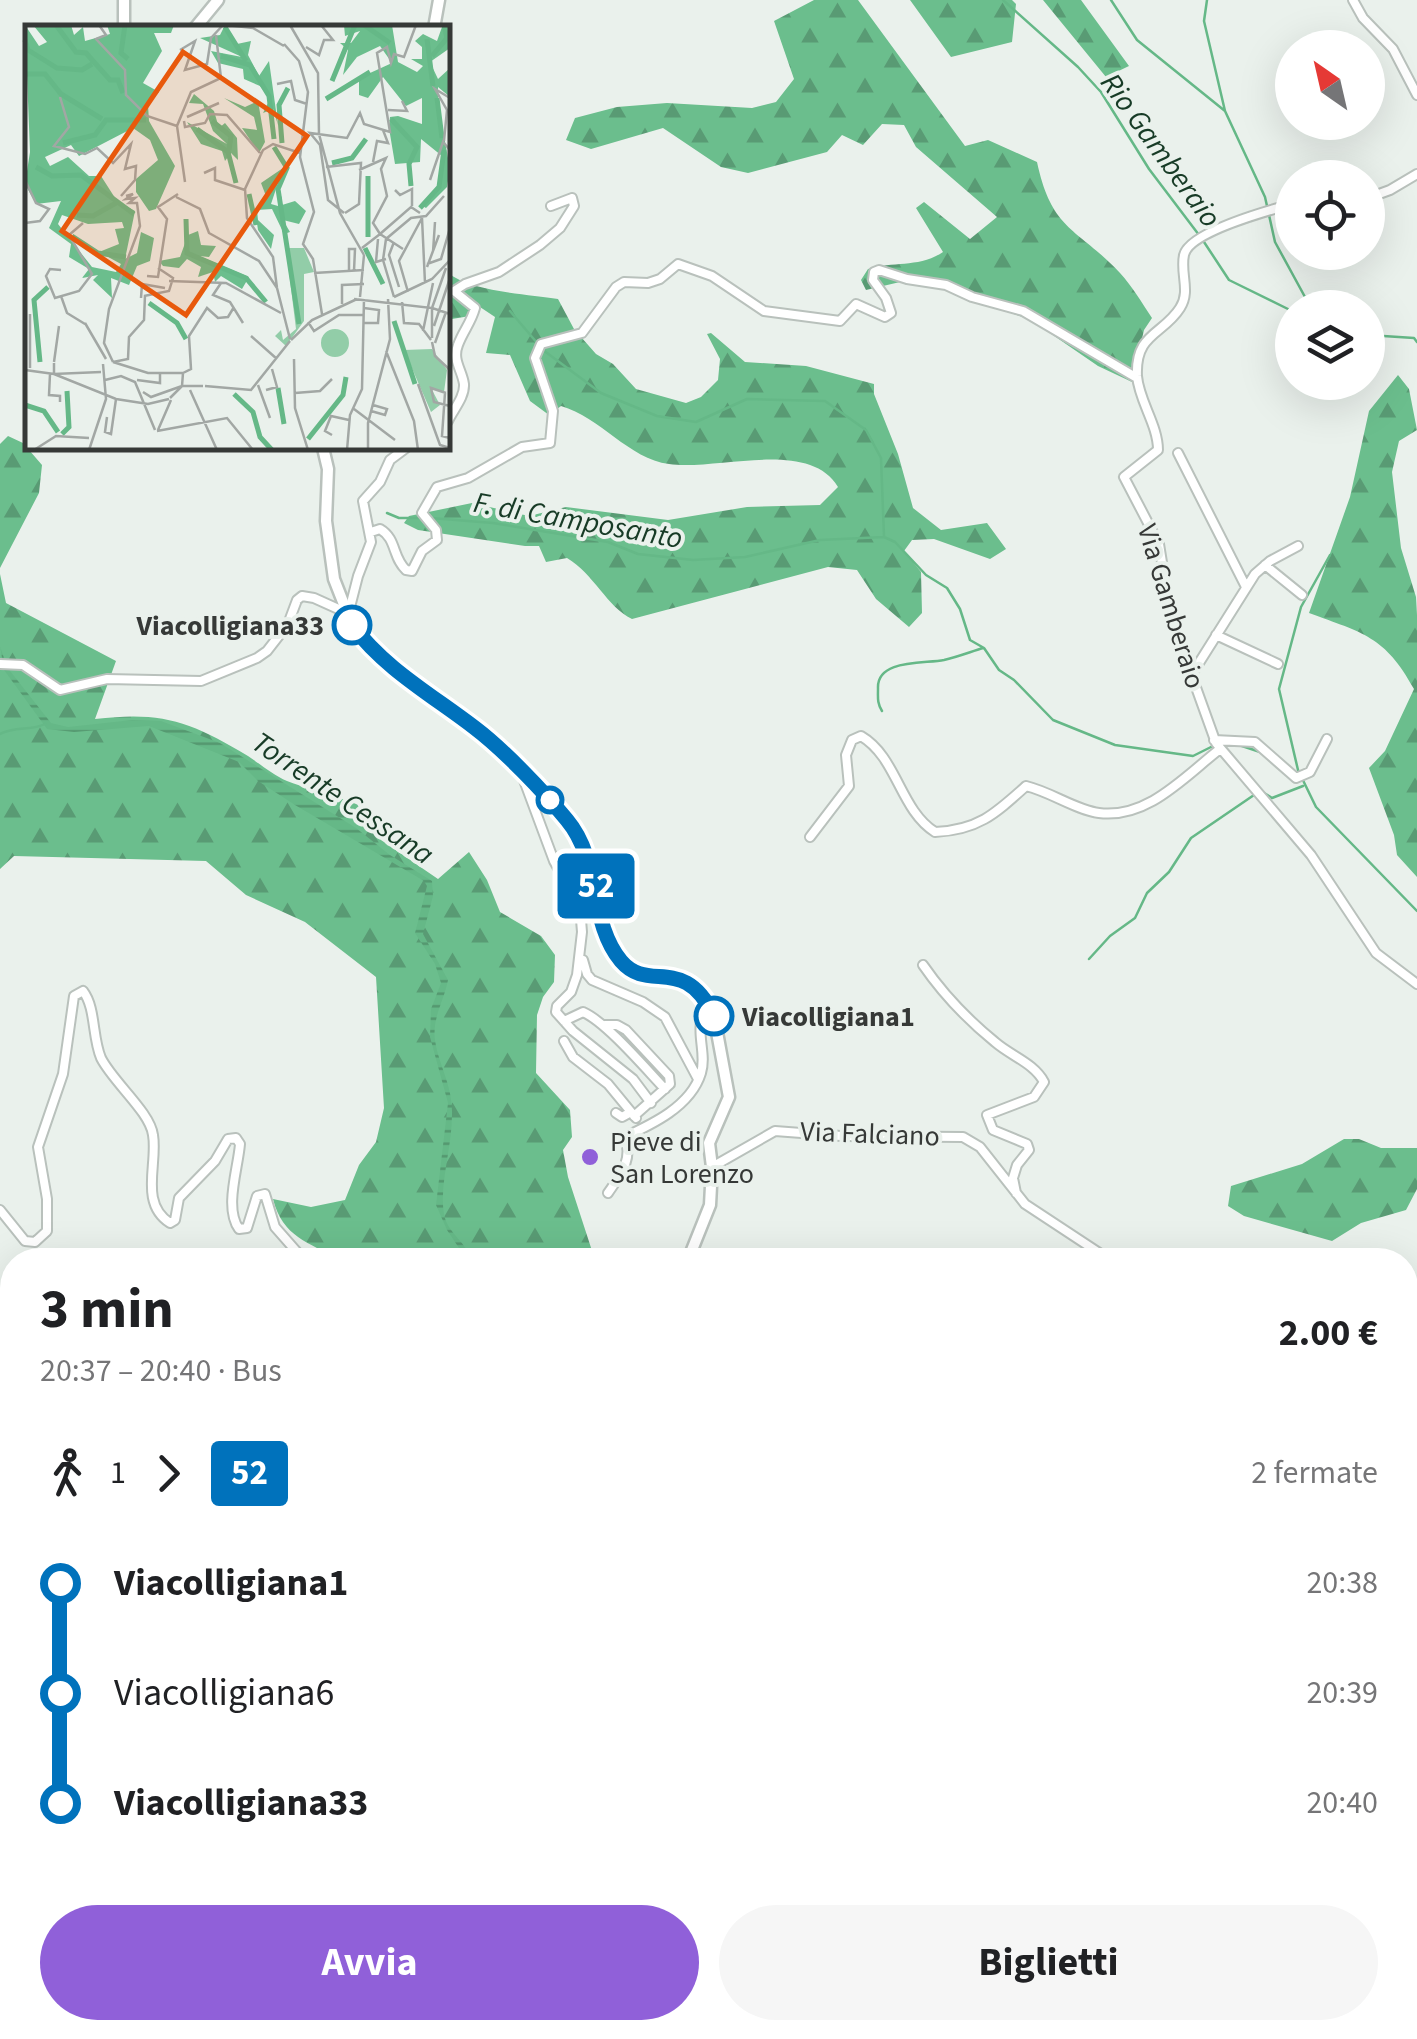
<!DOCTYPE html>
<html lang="it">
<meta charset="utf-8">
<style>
body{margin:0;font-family:"Source Sans 3",sans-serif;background:#f6f6f6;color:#202124;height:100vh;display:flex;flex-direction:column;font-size:38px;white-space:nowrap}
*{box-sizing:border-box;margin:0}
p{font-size:32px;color:#757577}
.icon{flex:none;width:55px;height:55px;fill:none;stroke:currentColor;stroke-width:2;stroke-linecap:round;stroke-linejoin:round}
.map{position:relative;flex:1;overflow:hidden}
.details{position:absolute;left:0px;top:1248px;width:1418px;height:792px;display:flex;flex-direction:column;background:#fff;border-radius:40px 40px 0 0;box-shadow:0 10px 40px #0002}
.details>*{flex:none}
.badge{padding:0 20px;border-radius:8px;font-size:35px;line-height:65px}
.needle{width:65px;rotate:326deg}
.fabs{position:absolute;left:1275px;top:30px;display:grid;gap:20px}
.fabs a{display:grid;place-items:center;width:110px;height:110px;border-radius:50%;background:#fff;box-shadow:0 10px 40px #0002;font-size:50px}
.map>.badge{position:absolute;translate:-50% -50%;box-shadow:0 0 0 5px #fff}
.legs{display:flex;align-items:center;gap:15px;height:110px;padding:0 40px;font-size:32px}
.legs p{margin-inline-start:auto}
.headline{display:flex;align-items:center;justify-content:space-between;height:170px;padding:0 40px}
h1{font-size:55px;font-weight:700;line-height:75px}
.cta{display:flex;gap:20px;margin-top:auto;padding:20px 40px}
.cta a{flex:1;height:115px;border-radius:60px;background:#9060d9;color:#fff;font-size:40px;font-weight:700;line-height:115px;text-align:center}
.cta a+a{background:#f6f6f6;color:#202124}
ul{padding:0 40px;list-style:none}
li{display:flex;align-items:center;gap:35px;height:110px;font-size:38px}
li i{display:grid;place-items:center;width:15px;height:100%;margin:0 12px;background:currentColor}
li i::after{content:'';width:25px;height:25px;margin:-12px;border:8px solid;border-radius:50%;background:#fff}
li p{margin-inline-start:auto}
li:first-child i{background:linear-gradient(#0000 50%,currentColor 0)}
li:last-child i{background:linear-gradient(currentColor 50%,#0000 0)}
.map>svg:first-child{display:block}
</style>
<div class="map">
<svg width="1417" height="2039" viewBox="0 0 1417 2039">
<defs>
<pattern id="forest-firs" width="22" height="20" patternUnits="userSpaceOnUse" patternTransform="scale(2.5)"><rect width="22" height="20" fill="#6bbe8d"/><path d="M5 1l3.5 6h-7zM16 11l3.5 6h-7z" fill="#599b74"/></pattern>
<pattern id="water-rules" width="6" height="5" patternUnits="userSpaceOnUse" patternTransform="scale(2.5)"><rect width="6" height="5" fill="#65b887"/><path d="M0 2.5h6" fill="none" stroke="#54976f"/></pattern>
</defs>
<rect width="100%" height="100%" fill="#eaf1ec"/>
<path fill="url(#forest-firs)" d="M814,0h44l107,146 23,-6 49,22c15,70 40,65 83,111 12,13 22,30 32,45l-8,12 -12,52 -34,-16 -67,-46 -88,-31 -43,-7 -34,8 -5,-10 7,-11c26,-8 51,-1 75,-17l-27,-44 8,-6 46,37 27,-22 -81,-70 -12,-22 -22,-1 -19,21 -21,-10 -15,17 -79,21 -27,-6 -58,-39 -72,21 -25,-9 9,-22 42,-11 50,-4 85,5 24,-6 18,-23 -20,-58z
M910,0h102l4,4 -4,38 -61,15z
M1043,0h38l48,66 -23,11z
M448,273c24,19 79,21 110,26l16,30 22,25 17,10 23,25 50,14 15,-6 17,-17 2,-21 -13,-25 4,-1 34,29 61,4 68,18v10l24,60 15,54 28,22 46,-7 19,26 -16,10 -56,-20 -22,1 -8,11 17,21 1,41 -13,14 -33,-28 -19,-29 -29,-3 -196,52c-25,-12 -38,-45 -65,-61l-21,4 -7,-16h-14l-107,-16 -14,-7 5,-7 63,-13 57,13 37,-9 102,13 79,-13 73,-2 18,-18c-29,-49 -122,-16 -169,-23 -40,-5 -69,-47 -108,-58l-12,9 -19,-14 -20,-46 -24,-2 9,-36 -15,-10 -4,8 -24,4 -4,-5z
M1398,375l11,14 8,41 -18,11 -7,31 9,76 15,49 1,18v262l-20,-22 -3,-20 -25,-67 16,-17 29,-62c-29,-53 -51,-56 -105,-76l41,-116 19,-86z
M8,436l15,7 19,22 -3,28 -39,75v-124z
M0,574l6,29 110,58 -21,58c67,-8 95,2 153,37 12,8 25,19 39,25 32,12 64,17 93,35l1,24 57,39 31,-27 18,28 13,32 41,24 14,19 -1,27 -11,15 -6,18 -1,58 34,37 2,27 -9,13 5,27 27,83h-256c-31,-19 -56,-22 -66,-61l38,8 34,-7 14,-35 17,-23 8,-34 -8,-131 -71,-55 -59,-27 -40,-34 -192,-5 -14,13z
M1344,1139h15l22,9h36v41l-11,21 -45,13 -29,18 -88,-25 -16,-10 3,-20 71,-22z
M12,1402v477l-12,4v-456z
M1417,1446v133l-12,-9v-123z
M0,2026l38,13 119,-6 17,6h-174z
M690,2028h124l-20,11h-105z"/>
<path fill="url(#water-rules)" d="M0,646l7,21 44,56 17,4 64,-7 29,1 59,22 136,85 34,27 42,26 1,15 -10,38 25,46c-4,21 -16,38 -13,60 4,27 18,45 17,75 0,33 -13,70 -8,99 3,19 23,28 27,46h-4l-20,-30 -11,-25 12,-102 -18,-66 1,-28 10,-26 -6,-19 -20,-31 12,-47 -3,-5 -129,-76 -37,-24 -19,-19 -90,-36 -75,6 -27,-3 -43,-59z"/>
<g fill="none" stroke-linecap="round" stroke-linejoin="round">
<path stroke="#65b887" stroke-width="2.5" d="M1003,0l75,67 23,25 48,77 50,66
M1111,0l26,40 88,71 40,86 10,45 36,66
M1207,0l-3,21 21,90
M1204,242l25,38 63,31
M510,311l28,33
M1368,335l46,3 3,4
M543,350l58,43 56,23 39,6 51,-23 78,2 41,29 15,28 3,78
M387,513l12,5h24
M431,518l62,5 115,19 30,12 55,6 52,-3 75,-17 64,-3 11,5 31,33 21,13 13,21 10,31 14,8 15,22 15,10 39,40 62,25 78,11 20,-10
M1330,555l-29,52 -22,82 19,81 18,37 101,104
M882,711c-5,-8 -4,-13 -4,-23 -1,-29 46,-24 66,-28 13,-3 26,-8 39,-12
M0,734c15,-8 31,-3 45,-10
M1239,745l21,7
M1278,766l12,12
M1261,791l11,7 31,-12
M1089,959l21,-23 25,-18 12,-25 22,-21 22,-34 63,-43
M1405,1472l12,-1
M0,1518l12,-1
M8,1732l4,-3
M361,2028h12
M84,2038l30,-10"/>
<defs>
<path id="minor" d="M1353,0l10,18 30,31 24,46
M1368,198l22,-8 27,-16
M1292,204c-22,6 -103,28 -108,51 -4,19 7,36 -4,53 -17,27 -45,25 -43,68 2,25 21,49 21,74l-34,27 35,67 12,74 45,125 95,112 65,98 41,31
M448,421c5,-11 17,-24 16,-37 -2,-14 -12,-24 -6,-39 5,-14 13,-22 17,-37l-21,-17 11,-7 34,-12 41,-27 20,-17 14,-22 -2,-8 -21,8
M1178,453l68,134
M371,532l9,-3c17,10 12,28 26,41l6,1 10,-20 15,-11 -1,-10 -14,-17 15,-26 31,-9 54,-31 28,-4 3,-32 -18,-53 6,-14 41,-11 34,-46 8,-5 24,1 12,-4 18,-15 34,12 52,35 76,10 16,-17 29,13 6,-4 -5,-15 -13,-18 1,-8 5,-2 28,9 39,6 26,12 51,14 114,67
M1265,565l37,30
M348,615l10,-39 13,-34 -8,-41 17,-19 10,-22 16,-12
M1216,635l62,29
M0,664l23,1 37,25 47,-11 94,2 56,-23 10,-7 21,-27 9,-24 5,-4 12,2 31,14
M1192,674l63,-100 15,-13 28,-15
M1214,740l41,2 41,36 14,-6 17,-33
M522,775l32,86 26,46 2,25 -5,43 -6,17 -14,14 -1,6 17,19 60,48 18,24
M810,837l39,-51 -3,-31 6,-15 9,-4c36,21 39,74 74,96 43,-2 60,-18 91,-46 25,6 50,24 73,27 49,6 86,-37 121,-64
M583,960l4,14 5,6 51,22 22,15 33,62
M923,965c20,29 45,55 72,77 16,14 39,21 49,40l-10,15 -47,18 6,15 34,14 2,6 -12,15 -4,13 3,15
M564,1021l19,-9c23,10 62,56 82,77
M605,1025h12l9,5 43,46 1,8 -36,32
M564,1041l9,16 35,27 28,34
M616,1113l6,4 9,-5
M616,1141c30,-14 74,-32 85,-68 7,-23 -10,-46 8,-68
M712,1167l63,-36 66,5 122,1 17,10 45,57 85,56
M608,1193c13,-19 25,-33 17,-56
M0,1210l25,31 10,1 12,-11v-32l-9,-52 25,-73 11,-78 9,-5c13,17 9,46 18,67 12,24 49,54 52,77 5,29 -14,68 17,88l5,-3 4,-22 36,-37 13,-22 8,-1 4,6c-2,25 -16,64 -1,85l8,-1 10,-32 8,-2 10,33 29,33
M1405,1289l12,-2
M1405,1652l12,-8
M75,2028l7,11
M699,2028l1,11
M906,2039l8,-10 21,4 31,-5
M1031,2039l21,-11
M1051,2039l15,-11"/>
<path id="tertiary" d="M124,28v-28
M195,28l23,-28
M434,28l5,-28
M323,448l5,21 -2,52 8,58 18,46 44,46 95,70 79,82 15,25 20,84 18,31 14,9 44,8 14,5 19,31 15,81 -20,46 3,24 -2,38 -22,55
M1071,2039l12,-11"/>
</defs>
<use href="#minor" stroke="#b9c1bc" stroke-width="12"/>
<use href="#tertiary" stroke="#b9c1bc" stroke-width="15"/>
<use href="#minor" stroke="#fff" stroke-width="8"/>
<use href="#tertiary" stroke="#fff" stroke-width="10"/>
</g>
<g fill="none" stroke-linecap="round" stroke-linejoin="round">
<defs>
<path id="line-1" d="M352,625c33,44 80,70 123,103 29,22 69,64 92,92 35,42 21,101 54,141 28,33 63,-8 93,55"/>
</defs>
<use href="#line-1" stroke="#fff" stroke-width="22"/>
<use href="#line-1" stroke="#0072bc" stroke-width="15"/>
</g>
<g fill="#fff" stroke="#0072bc" stroke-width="5">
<circle cx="352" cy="625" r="18"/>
<circle cx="550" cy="800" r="12"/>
<circle cx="714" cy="1016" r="18"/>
</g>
<circle fill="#9060d9" stroke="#eaf1ec" stroke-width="4" cx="590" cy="1157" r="10"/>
<g text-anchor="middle" stroke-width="8" stroke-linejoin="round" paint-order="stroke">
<g font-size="28" fill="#363937" stroke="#eaf1ec">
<text transform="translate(1172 606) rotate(73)" y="10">Via Gamberaio</text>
<text transform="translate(870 1133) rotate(2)" y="10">Via Falciano</text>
</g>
<g font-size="28" font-weight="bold" fill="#363937" stroke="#eaf1ec" text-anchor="end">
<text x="324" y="635">Viacolligiana33</text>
<text x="742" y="1026" text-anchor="start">Viacolligiana1</text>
</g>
<g font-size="28" fill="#363937" stroke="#eaf1ec" text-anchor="start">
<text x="610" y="1151">Pieve di<tspan x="610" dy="32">San Lorenzo</tspan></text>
</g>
<g font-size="30" font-style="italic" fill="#173b26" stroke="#eaf1ec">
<text transform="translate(1161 150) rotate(54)" y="10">Rio Gamberaio</text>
<text transform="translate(578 520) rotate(10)" y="10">F. di Camposanto</text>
<text transform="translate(343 798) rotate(34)" y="10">Torrente Cessana</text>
</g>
</g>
<g transform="translate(25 25)">
<rect width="425" height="425" fill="#eaf1ec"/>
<path d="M0,0l14,21 8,-4 -14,-17h38l3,10 9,-8 2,14 25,-7 -3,-9h67l-3,8h-17l8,18 -19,32 16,9 -11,13 1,16 26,45 -19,43 -7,2 -13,-19v-13l22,-19 -8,-20 -17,-12 -54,28 -8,-11 -26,12 5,9 18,-9 21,19h12l16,25 18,10 -10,48 12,-6 4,-21 13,6 -4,23 -13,5 -8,19 -18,-7 1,20 -19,-18 5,-5 -16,3 7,-9 -20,-12 2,-13 -22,-16 12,-27 -25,3 -11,-20 5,-32zM37,190l26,9 34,-2 2,6 -9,1 4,15 -20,8 22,12 -5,8 -24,-5 -34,-43zM200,0l12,19 14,-3 -3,14 11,21 10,-15 9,64 -5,-16 -10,4 7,-14 -10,-13 -16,-7 -1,-10 -25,-6 -7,-12 31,6 -42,-19 20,-3zM319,0h48l6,37 19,10 6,-6 -12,-7h11v-12l-7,-6 8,-7 14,7 5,-14 8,-2v23l-20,14 8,17 12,-11v29l-12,-10v16l12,66 -3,18 -21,21 -5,-3 17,-19 4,-30 -21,-17 -1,23 -25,2 -6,-36 1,-11 8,-1 24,8v-26l-16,8 -23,-29 -15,21 -9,-3v-17l33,-15 -12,-17 -23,11 -14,18 5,-25 -8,-7h11l9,-12 -15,5zM169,69l20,17 5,17 6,-5 12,15 1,22 -7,-7 -6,8 -3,-10 -21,-7 -14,-22 40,22 -14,-13 -10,-27 -14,-1zM199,73l21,9 13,-6 7,41 -6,11 -17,-25 15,2 -3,-13zM258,143l-12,36 7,2 4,-10v9l13,-4 11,10 -7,13 -16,-4 7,12 -6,2 -12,-25 -15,1 1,10 16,15 -3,14 -13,-19 -3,-20 11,-14 -5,-13zM173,206l3,14 15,1 -7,11 -10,-1 50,21 -7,12 -21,-13 -6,6 -2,-10 -15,5 3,-10 -14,-8 -8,9 -16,-2 -4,-5 21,-4 8,-22z" fill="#6bbe8d" fill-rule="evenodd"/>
<path d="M261,223h18l10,24 -10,2v47l-18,25 -11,-10 6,-6 2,10 13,-11z" fill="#92cda8"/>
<path d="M296 318a14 14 0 1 1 28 0a14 14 0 1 1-28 0ZM407,324l15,21 -3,22 -13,-4 9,17 -9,7 -27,-62z" fill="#92cda8"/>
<path fill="none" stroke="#65b887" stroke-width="5" d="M31,0l20,27 10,1 24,27h8l5,13M100,0l-4,28 7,6M339,0l26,18M200,2l21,34M402,14l6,47M0,15l3,10 29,18 25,2 10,-6M196,31l29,9 19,31 5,43M407,31l15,-18 -3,-13M0,49h20l16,20 41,25M307,56l23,-56M412,73l5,40M301,74l44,-27M366,94l26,28 -8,17 2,22M187,96l19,15 -2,14M172,104l31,23 8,31M38,118l32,-8 11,-15h40M257,118l-3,-38 9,-17M249,122l13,21 -9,21 21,135M307,138l20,-5 14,-19M11,142l16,9 29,-1 53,39M224,169l7,31M395,183l19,-21 5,-37M52,190l16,1 23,-13M161,194l1,34 59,25 20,24M47,211l26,17 28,4M343,212v-61M340,223l18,36M124,278l28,20 9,16M369,296l21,63M15,337l-6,-62 14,-13M253,363l6,36M209,369l19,18 7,25 12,13M0,380l19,6 14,21M37,409l7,-7 -2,-36M283,414l35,-44 3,-18"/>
<path fill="none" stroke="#a2a7a4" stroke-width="2.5" d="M74,0l7,10 -10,4 29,31 1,25 21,21 30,10M201,0l27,3 31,18M265,0l28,48 1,61 21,79 24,42M259,19l15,17 9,31 -8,65 14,55 -11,32 10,15 9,55M281,22l13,8 5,-15h9l-12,-15M155,25l15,-9 -10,29 22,-6 4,-26 12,-13M252,59l14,-3 4,19 12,4M35,72l9,30 -15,19 31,8 12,-6 16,15 18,-19 -6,25 11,-3 -1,14 -14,16M363,85l19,1 -5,-10M162,92l32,-14M159,96l1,6 20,-4 5,-9 17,1 33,38M419,116l3,-31 -12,-21 15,9M348,137l4,-21 11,2 -5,-13M301,142l35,-4 -2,41 -14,9M334,145l27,-12 -5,11 6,27 -14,27 7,11 31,-27 9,6M179,148l11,-5v12l30,10M0,155l11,23 13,6 -9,12 -15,2M405,155l13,-38 7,8M160,157l-8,-56 14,-34 30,-14 -5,-43M370,165l5,5 12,-6v17M151,172l24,12 9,24 50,28 18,27 13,51M319,188l-16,-13 -8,-55 -10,-12 37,5 13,-25 4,11 26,8 -13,-79 10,-6 4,16 3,-9 10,3 12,-32M397,193l3,65M353,214l-2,23 10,-3M369,217l-5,13 10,32M337,223l18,-14 23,15M408,227l2,-30M402,239l14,-5 9,-31M402,242l12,-32M421,243l-14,40 18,6M36,245l-11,-1 -4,7 9,22 24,-7 13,-17 -23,-39 14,-12M324,246v-22h6l-1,22M289,248l50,-3M122,251l11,1 9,-58 -9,-12 20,-13M144,256l57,2 55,30M196,258l-8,12 17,7 13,21M252,263l-4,-31 -26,-39 -2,-29 18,-39 10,-6 27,9M383,267l-9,-31 23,-43M36,271l6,17 18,11M119,271l25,-5 4,-13 -15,-10M335,272l4,-42M369,272l-11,-37 3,-21 25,-21 15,-2 18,-20M369,272l38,-18 18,-19M116,273l1,-14 23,4M329,274l78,9v30M377,277l2,21 15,1 12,16M317,279v-19l22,-1M283,297l6,9 25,-16h25M60,298l21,36M338,298h15l1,-13 -15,-2M409,301l16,-48M398,306l10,-48M226,311l26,23M266,315l21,-20 45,-21M407,317l3,14 15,14M410,318l11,-31M361,326l28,70 4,29M269,334l1,49 13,42M29,337l5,-36M88,337l-9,-19 5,-34 31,-83 -3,-23h-8l6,-5 -9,1 7,-5 -7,2M88,337l15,-3 1,-22 15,-17 1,-25M88,337l35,11h35M29,338v11l47,-2M5,343v-54M0,345l29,4 62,25 32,5 21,-5M158,348l8,-4 -2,-33 18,-28 11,10 10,-1 6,-10M25,349l-1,21 11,1v6M80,355l16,-4 14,6 20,48M112,355l23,3v-9M393,359l22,61 10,3M233,360l12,33M180,361l46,4 39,-49M165,365l27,60M241,365l11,-3 -5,-18M118,367l8,5 31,-11 1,-13M270,368l25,-2 12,-12M420,368l-3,43 8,2M421,368l-15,-5 3,14 16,4M145,373l12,-12h21M329,384l41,31M346,386l14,4 2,-6 -14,-4M82,392l-2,15 6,2 5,-35M133,405l13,-30M132,406l70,-13 26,32M307,410l-7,-4 6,-15 18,4M9,425l22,-14 33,2M64,425l17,-51 -3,-35M322,425l3,-35 12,-26 2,-90M343,425v-27l22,-84 -2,-40"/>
<path fill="#e8590c" fill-opacity="0.15" stroke="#e8590c" stroke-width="5" d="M158,27l124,84 -121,179 -124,-84z"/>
<rect width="425" height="425" fill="none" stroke="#363937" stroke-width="5"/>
</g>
</svg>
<div class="fabs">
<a><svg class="needle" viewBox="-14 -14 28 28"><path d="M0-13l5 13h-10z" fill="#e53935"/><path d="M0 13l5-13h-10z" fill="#757577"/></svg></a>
<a><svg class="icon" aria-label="locate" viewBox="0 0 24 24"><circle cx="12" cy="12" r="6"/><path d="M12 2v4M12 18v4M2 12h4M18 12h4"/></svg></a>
<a><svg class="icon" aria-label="layers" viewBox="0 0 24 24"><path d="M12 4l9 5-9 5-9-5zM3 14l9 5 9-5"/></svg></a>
</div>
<b class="badge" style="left:596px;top:886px;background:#0072bc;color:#fff">52</b>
<section class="details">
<div class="headline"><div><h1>3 min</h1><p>20:37 – 20:40 · Bus</p></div><b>2.00 €</b></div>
<div class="legs"><svg class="icon" aria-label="walk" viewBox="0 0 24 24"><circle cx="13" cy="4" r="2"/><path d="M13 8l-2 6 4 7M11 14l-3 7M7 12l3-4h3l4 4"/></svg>1<svg class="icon" aria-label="forward" viewBox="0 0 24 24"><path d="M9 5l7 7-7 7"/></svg><b class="badge" style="background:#0072bc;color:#fff">52</b><p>2 fermate</p></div>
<ul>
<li><i style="color:#0072bc"></i><b>Viacolligiana1</b><p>20:38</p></li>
<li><i style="color:#0072bc"></i><span>Viacolligiana6</span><p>20:39</p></li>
<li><i style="color:#0072bc"></i><b>Viacolligiana33</b><p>20:40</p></li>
</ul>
<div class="cta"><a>Avvia</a><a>Biglietti</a></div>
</section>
</div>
